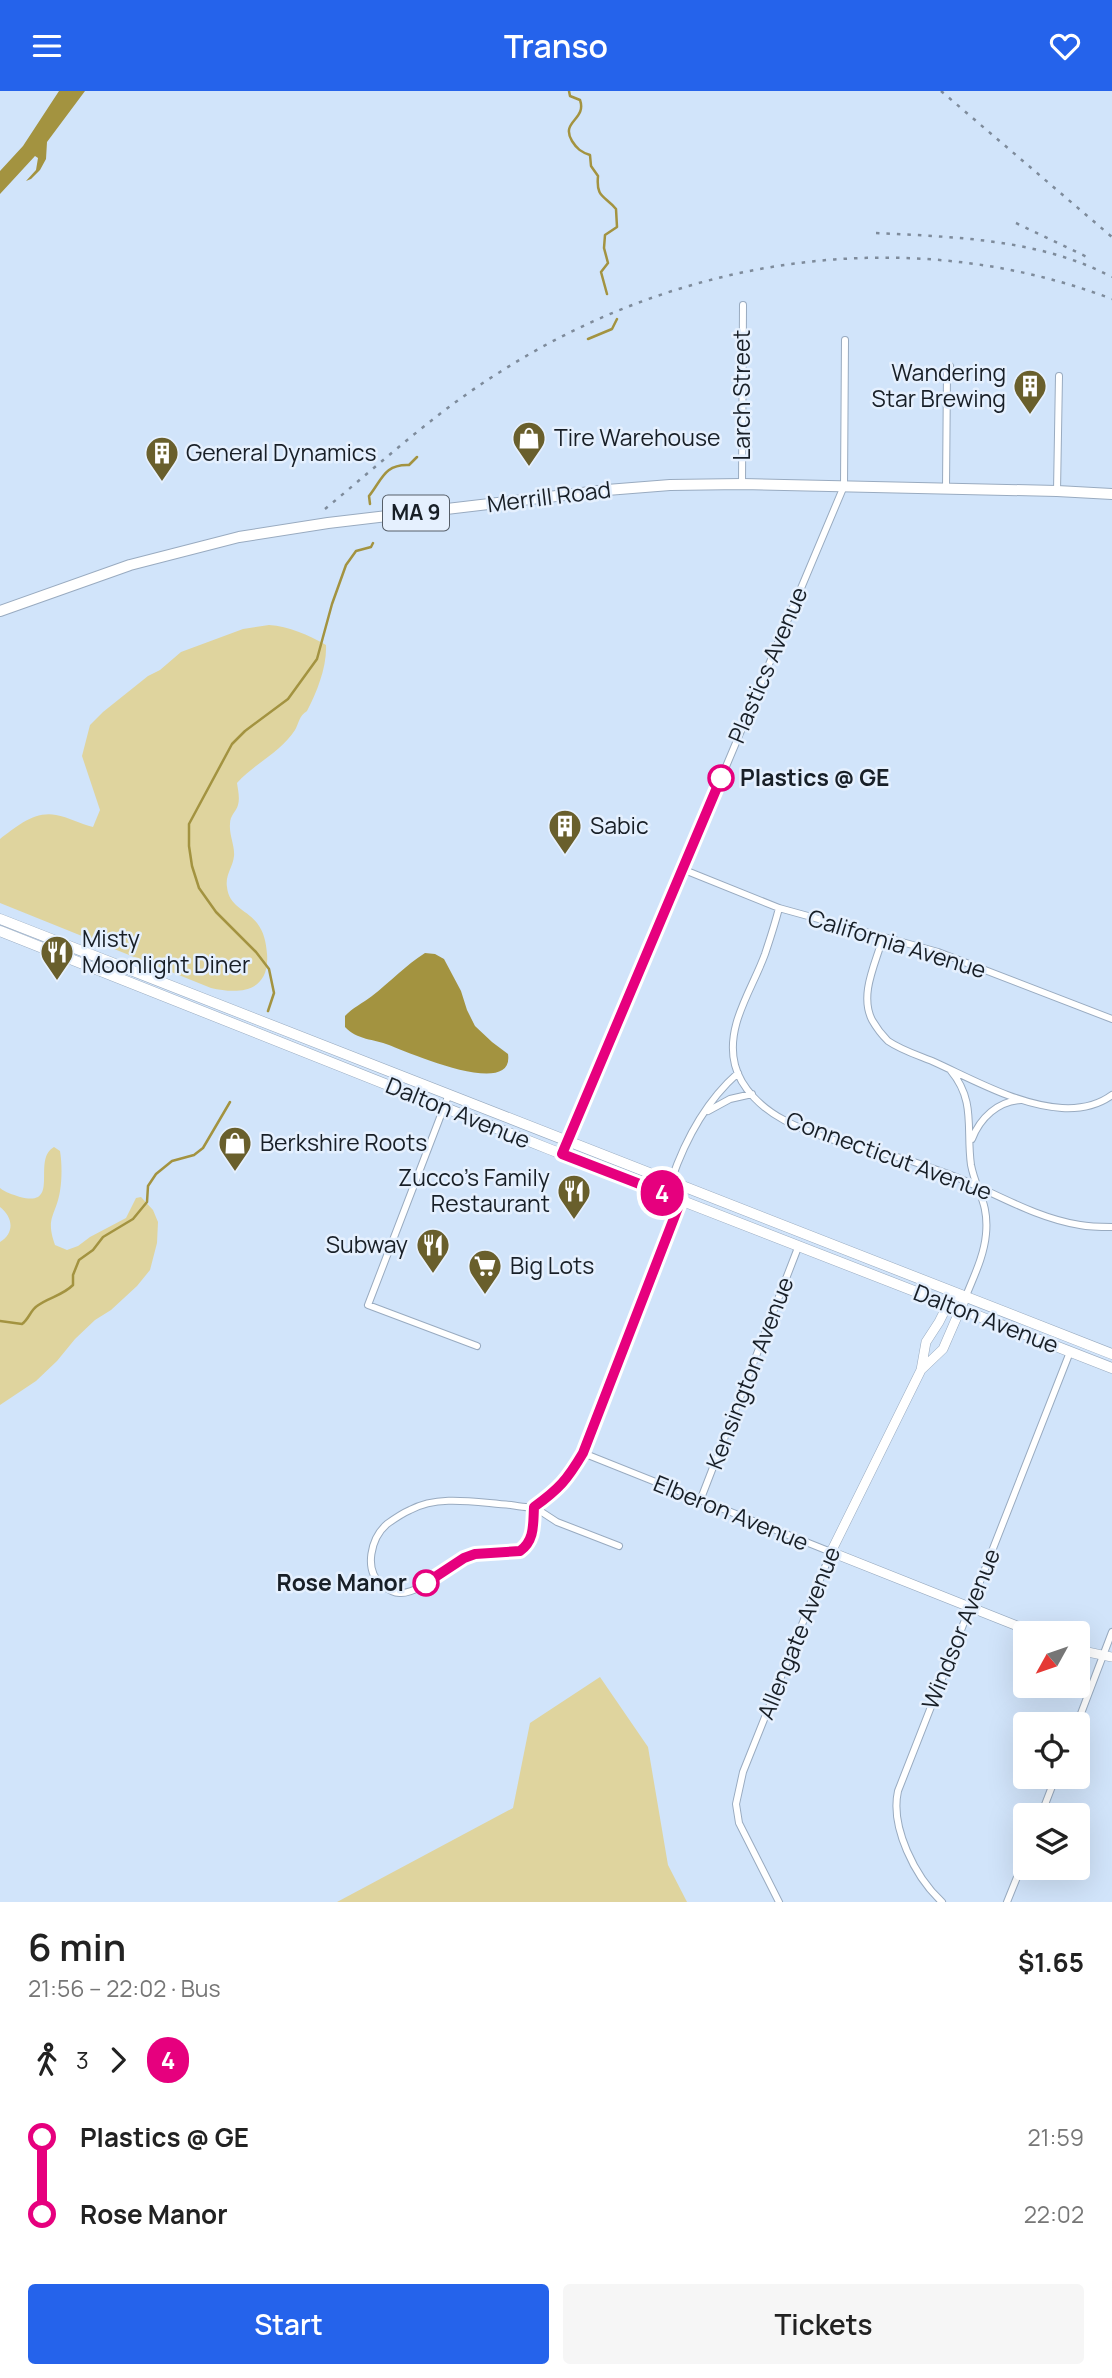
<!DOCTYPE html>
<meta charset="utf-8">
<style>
body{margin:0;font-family:Manrope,sans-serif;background:#f6f6f6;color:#222;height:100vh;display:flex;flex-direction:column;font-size:26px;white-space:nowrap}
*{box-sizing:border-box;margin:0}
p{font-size:23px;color:#767676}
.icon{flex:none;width:38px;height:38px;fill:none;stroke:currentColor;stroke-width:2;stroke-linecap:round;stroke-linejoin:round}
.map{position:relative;height:1811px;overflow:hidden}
.side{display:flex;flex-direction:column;background:#fff;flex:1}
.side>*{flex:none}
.badge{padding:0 14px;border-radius:23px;font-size:24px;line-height:46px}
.needle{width:46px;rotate:230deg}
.fabs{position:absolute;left:1013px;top:1530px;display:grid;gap:14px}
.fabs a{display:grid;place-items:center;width:77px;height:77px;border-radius:7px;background:#fff;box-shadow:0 7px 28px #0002;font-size:35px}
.map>.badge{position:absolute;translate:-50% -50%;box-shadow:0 0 0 4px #fff}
.legs{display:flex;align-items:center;gap:10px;height:77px;padding:0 28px;font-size:23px}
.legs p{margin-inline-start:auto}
.summary{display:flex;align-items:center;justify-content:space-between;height:119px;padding:0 28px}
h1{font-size:38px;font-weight:600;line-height:52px}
.primary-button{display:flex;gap:14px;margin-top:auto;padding:14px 28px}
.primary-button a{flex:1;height:80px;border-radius:7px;background:#2563eb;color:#fff;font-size:28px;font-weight:600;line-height:80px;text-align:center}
.primary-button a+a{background:#f6f6f6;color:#222}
ul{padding:0 28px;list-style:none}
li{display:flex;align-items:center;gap:24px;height:77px;font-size:26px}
li i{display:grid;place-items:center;width:10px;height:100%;margin:0 9px;background:currentColor}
li i::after{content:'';width:18px;height:18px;margin:-9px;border:5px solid;border-radius:50%;background:#fff}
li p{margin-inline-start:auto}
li:first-child i{background:linear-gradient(#0000 50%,currentColor 0)}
li:last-child i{background:linear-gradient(currentColor 50%,#0000 0)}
header{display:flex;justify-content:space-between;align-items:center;height:91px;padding:0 28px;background:#2563eb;color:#fff;font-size:32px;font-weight:600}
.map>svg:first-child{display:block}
</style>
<header><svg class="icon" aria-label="menu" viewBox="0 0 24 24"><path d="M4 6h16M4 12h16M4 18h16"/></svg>Transo<svg class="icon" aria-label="heart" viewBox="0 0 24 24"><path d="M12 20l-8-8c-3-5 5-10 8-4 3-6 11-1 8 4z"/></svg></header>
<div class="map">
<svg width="1112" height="1811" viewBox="0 0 1112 1811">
<rect width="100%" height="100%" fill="#d1e4fa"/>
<path fill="#dfd49e" d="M269,534c20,1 39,10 57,20 1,22 -9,47 -19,66 -8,5 -8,12 -12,19 -15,23 -40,33 -58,53 1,7 3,15 1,22 -2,7 -8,10 -8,19 -1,11 5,22 4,32 -1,11 -9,19 -7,31 2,20 19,22 30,36 7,9 9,19 10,31 3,37 -26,41 -56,34l-211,-85v-64c16,-12 34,-28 56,-24 12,2 25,9 37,12l7,-17 -18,-54 8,-31 13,-13 45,-36 12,-6 21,-18 62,-23z
M54,1056l6,4c2,12 2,28 0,40 -4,25 -15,26 -5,54l12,5 11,-4 12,-9 36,-19 10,-20 5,-1 12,13 5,12 -1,21 -7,27 -13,16 -26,24 -16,10 -20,19 -18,22 -21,20 -36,24v-163c15,-9 13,-25 0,-35v-19c6,5 12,6 20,9 42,11 11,-37 34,-50z
M600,1586l48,70 20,118 19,37h-350l176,-94 17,-85z"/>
<path fill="#a39340" d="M59,0h26l-38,51 -1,17 -6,11 -9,9 -5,2 10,-11 2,-12 -3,-2 -35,38v-23l23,-25z
M425,862l10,1 9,5 17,32 6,19 8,16 17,16 16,12c7,46 -103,-3 -119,-9 -15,-6 -32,-5 -44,-18v-11c7,-8 18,-13 27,-20 18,-14 34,-31 53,-43z"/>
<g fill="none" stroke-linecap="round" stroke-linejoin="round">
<path stroke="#a39340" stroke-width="2.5" d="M569,0l1,5 10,4c7,20 -20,21 -8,41 5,8 9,11 18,14l1,11 7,10c-2,22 6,19 18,33l1,18 -12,8 -1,13 4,15 -7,9 6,22
M588,248l24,-10 5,-10
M370,413l-1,-8c13,-16 15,-32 40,-31l8,-8
M268,920l6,-18 -5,-24 -13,-17 -40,-40 -17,-24 -7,-22 -3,-20v-22l43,-80 13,-13 43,-32 29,-40 15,-55 14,-39 10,-14 15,-4 2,-4
M0,1230l22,3c7,-5 8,-13 15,-18 12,-9 25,-10 36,-21v-10l6,-15 14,-10 10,-13 30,-18 14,-17 1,-16 8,-12 16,-13 22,-6 9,-7 27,-46"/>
<defs>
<path id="street" d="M742,393l1,-179
M946,397l1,-117 3,-5
M1057,400l2,-115
M682,778l97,39 159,44 174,67
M779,817c-4,16 -9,31 -14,46 -13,36 -40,72 -30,111 6,24 28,44 49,55 38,21 85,28 127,41 15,5 30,10 45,16 41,17 80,41 124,48 10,2 22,2 32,2
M883,846c-7,26 -24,57 -11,83 4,7 10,15 16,21 13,9 29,14 44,20 40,18 85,44 130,47 18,1 35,-2 50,-13
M951,980c25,30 15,58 20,94 5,26 18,37 15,69 -2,22 -12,42 -20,62
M449,1003l-81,211 109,41
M708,1020l22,-12 22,-5
M972,1048c8,-21 26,-38 49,-39
M563,1063l281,-668 1,-146
M671,1090c14,-41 34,-79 67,-108
M583,1362l248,99 -88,220 -7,32 3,19 40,79
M700,1410l99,-256
M619,1455l-62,-24 -23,-15c-1,17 1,33 -14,44 -18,3 -37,-1 -53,6 -20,7 -45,36 -66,36 -7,1 -14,-4 -19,-8 -19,-15 -11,-47 5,-61 7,-5 16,-11 23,-14 30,-16 68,-7 101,-5 6,1 15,3 21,2 20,-4 41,-38 51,-54l98,-253
M1077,1633l35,-92
M1041,1724l15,-39
M942,1811c-27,-25 -52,-75 -44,-111l172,-439
M1007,1811l19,-47"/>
<path id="secondary" d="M966,1205l-23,53 -22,21 -90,182 204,81
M921,1279l5,-28 13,-20 9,-18 8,-7 10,-1
M1078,1559l34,7"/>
<path id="primary" d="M0,828l1112,435
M0,840l549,218 563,219"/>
<path id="highway" d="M0,520l130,-46 109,-28 89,-14 279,-33 63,-5 72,-1 315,7 55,3"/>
</defs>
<use href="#street" stroke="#99abc0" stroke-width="8"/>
<use href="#secondary" stroke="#99abc0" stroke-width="10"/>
<use href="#primary" stroke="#99abc0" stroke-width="11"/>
<use href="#highway" stroke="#99abc0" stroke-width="12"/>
<use href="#street" stroke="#fff" stroke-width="6"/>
<use href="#secondary" stroke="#fff" stroke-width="9"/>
<use href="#primary" stroke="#fff" stroke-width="10"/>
<use href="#highway" stroke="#fff" stroke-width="10"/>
<path stroke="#7e8b9b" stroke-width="2.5" stroke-dasharray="3.5 7" stroke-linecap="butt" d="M941,0l171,146
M1016,132l71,34
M876,142c80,4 164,6 236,44
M325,418c57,-47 112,-98 175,-137 181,-116 409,-150 612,-73"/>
</g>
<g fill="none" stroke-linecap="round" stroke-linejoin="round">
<defs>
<path id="line-1" d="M426,1492l38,-25 11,-4 45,-3c15,-11 13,-27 14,-44 25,-18 33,-27 49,-54l98,-253 -119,-46 159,-376"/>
</defs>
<use href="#line-1" stroke="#fff" stroke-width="16"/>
<use href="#line-1" stroke="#e6007e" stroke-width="10"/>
</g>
<defs>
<symbol id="building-pin" viewBox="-11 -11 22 30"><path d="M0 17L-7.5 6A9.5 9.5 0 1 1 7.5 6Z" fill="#695f2c" stroke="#e5f0fe"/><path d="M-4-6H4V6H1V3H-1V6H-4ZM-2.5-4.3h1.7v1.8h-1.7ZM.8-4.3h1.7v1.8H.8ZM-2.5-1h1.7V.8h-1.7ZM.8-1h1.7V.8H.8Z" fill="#fff"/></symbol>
<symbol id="shop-pin" viewBox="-11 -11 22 30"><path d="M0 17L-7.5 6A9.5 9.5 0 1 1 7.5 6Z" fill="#695f2c" stroke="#e5f0fe"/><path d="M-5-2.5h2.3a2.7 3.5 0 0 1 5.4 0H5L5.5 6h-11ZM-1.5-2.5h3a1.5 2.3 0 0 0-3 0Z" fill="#fff"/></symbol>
<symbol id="restaurant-pin" viewBox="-11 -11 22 30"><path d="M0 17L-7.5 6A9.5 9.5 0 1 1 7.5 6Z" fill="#695f2c" stroke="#e5f0fe"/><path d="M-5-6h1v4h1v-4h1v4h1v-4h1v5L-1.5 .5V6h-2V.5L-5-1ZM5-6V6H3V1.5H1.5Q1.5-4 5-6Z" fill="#fff"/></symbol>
<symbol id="supermarket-pin" viewBox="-11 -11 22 30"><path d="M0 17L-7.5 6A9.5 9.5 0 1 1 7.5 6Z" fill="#695f2c" stroke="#e5f0fe"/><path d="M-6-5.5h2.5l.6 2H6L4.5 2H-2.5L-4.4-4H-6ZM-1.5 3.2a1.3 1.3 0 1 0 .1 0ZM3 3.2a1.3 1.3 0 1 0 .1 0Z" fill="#fff"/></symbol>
</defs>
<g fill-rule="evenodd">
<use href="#building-pin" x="1011" y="276" width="38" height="52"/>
<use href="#shop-pin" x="510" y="328" width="38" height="52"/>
<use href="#building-pin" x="143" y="343" width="38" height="52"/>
<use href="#building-pin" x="546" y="716" width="38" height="52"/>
<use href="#restaurant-pin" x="38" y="842" width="38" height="52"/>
<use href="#shop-pin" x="216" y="1033" width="38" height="52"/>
<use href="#restaurant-pin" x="555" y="1081" width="38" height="52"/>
<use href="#restaurant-pin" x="414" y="1135" width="38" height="52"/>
<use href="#supermarket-pin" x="466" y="1156" width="38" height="52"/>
</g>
<g fill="#fff" stroke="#e6007e" stroke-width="3.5">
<circle cx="721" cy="687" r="12"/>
<circle cx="426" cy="1492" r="12"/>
</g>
<g text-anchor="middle" stroke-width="5" stroke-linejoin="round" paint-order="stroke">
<rect fill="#e5f0fe" stroke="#565e68" stroke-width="2" x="383" y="404.5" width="66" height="35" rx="5"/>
<g font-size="21" font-weight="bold" fill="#181f27">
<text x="416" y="429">MA 9</text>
</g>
<g font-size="23" fill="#181f27" stroke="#e5f0fe" text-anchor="start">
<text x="1006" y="290" text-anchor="end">Wandering<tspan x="1006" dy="26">Star Brewing</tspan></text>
<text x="554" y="355">Tire Warehouse</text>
<text x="186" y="370">General Dynamics</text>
<text x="590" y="743">Sabic</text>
<text x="82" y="856">Misty<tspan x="82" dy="26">Moonlight Diner</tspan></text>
<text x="260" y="1060">Berkshire Roots</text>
<text x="550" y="1095" text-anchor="end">Zucco's Family<tspan x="550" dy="26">Restaurant</tspan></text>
<text x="408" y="1162" text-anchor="end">Subway</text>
<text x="510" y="1183">Big Lots</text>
</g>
<g font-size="23" fill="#181f27" stroke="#e5f0fe">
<text transform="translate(742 304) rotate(-90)" y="8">Larch Street</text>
<text transform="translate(549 406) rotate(-7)" y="8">Merrill Road</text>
<text transform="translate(768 574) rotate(-67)" y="8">Plastics Avenue</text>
<text transform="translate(897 853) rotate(17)" y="8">California Avenue</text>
<text transform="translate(458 1022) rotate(22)" y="8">Dalton Avenue</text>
<text transform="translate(889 1065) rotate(20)" y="8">Connecticut Avenue</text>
<text transform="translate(986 1228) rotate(21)" y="8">Dalton Avenue</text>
<text transform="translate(750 1282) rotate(-69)" y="8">Kensington Avenue</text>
<text transform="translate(731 1422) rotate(22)" y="8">Elberon Avenue</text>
<text transform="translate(961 1538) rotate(-68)" y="8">Windsor Avenue</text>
<text transform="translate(799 1542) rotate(-68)" y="8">Allengate Avenue</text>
</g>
<g font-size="23" font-weight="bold" fill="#181f27" stroke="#e5f0fe" text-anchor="start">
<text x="740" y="695">Plastics @ GE</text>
<text x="407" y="1500" text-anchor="end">Rose Manor</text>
</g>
</g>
</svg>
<div class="fabs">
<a><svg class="needle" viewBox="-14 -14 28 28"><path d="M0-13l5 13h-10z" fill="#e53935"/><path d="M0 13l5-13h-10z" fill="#767676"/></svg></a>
<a><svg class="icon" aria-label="locate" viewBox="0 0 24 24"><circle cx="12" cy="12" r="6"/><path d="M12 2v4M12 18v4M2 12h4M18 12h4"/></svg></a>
<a><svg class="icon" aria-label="layers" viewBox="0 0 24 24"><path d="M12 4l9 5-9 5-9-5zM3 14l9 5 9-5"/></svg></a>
</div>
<b class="badge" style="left:662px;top:1102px;background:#e6007e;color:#fff">4</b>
</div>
<section class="side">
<div class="summary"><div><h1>6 min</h1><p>21:56 – 22:02 · Bus</p></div><b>$1.65</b></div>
<div class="legs"><svg class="icon" aria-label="walk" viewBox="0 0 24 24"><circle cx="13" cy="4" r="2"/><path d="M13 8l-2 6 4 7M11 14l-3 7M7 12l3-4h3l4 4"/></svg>3<svg class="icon" aria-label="forward" viewBox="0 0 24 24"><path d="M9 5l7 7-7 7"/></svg><b class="badge" style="background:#e6007e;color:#fff">4</b></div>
<ul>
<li><i style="color:#e6007e"></i><b>Plastics @ GE</b><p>21:59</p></li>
<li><i style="color:#e6007e"></i><b>Rose Manor</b><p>22:02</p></li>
</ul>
<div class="primary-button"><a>Start</a><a>Tickets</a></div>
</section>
